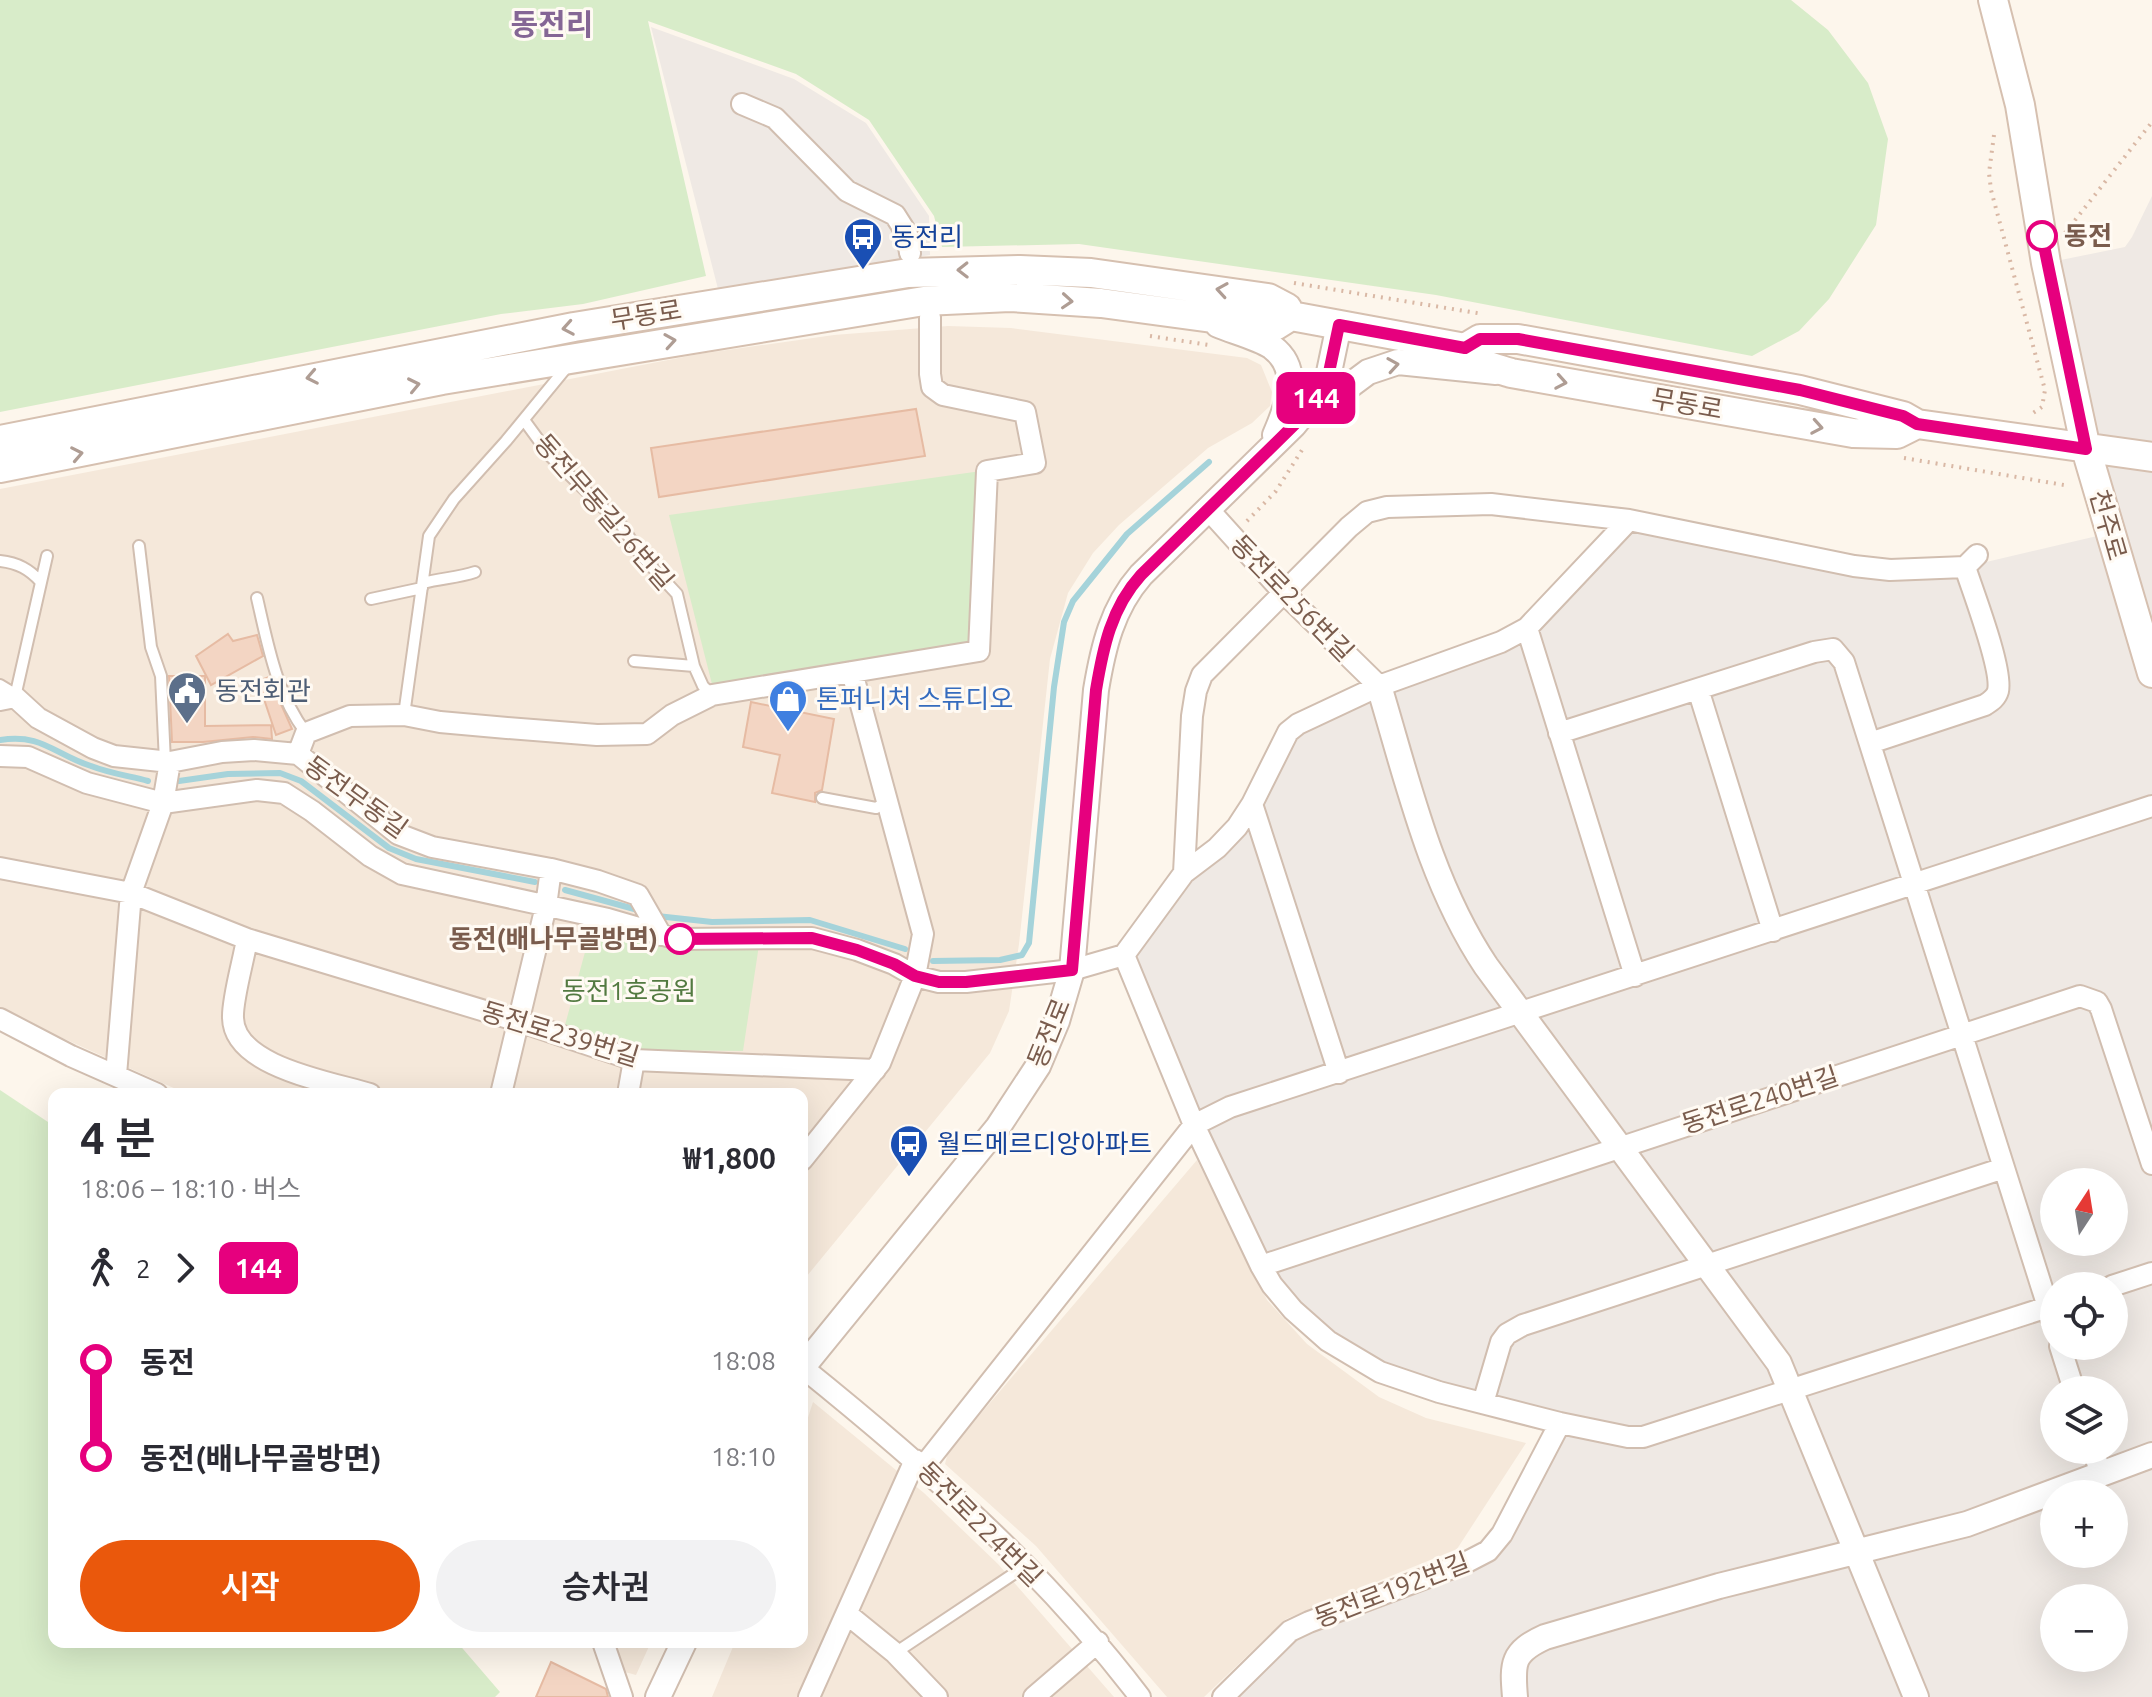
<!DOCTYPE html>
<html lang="ko">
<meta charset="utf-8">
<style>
body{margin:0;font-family:Ubuntu,"Noto Sans KR",sans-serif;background:#f2f2f3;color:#2b2b33;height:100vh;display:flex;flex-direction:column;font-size:30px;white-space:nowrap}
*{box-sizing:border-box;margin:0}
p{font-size:26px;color:#7c7c81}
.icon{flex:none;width:44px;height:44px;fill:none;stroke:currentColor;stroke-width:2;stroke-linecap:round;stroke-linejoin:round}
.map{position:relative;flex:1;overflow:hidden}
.details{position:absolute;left:48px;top:1088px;width:760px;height:560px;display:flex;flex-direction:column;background:#fff;border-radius:16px;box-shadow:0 8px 32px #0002}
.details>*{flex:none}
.badge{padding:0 16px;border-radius:12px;font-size:28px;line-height:52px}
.needle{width:52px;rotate:12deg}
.controls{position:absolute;left:2040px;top:1168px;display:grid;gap:16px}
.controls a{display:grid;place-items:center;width:88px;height:88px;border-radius:50%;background:#fff;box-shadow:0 8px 32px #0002;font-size:40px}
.map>.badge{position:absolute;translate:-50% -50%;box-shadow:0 0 0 4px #fff}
.legs{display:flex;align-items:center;gap:12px;height:88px;padding:0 32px;font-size:26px}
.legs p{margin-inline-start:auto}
.head{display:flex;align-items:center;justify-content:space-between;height:136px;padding:0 32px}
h1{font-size:44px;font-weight:600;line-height:60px}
.action{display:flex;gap:16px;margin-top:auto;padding:16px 32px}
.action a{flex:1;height:92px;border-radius:48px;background:#ea580c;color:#fff;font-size:32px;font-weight:600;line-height:92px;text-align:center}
.action a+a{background:#f2f2f3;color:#2b2b33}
ul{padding:0 32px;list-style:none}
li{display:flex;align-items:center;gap:28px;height:96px;font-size:30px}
li i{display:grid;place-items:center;width:12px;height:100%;margin:0 10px;background:currentColor}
li i::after{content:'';width:20px;height:20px;margin:-10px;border:6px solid;border-radius:50%;background:#fff}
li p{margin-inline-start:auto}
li:first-child i{background:linear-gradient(#0000 50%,currentColor 0)}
li:last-child i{background:linear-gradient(currentColor 50%,#0000 0)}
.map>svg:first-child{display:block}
</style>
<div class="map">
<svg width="2152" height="1697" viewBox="0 0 2152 1697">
<rect width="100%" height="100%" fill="#fdf6ec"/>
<path fill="#f5e8da" d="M948,326l63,2 236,30 14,7 11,27 -2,14 -18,17 -44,25 -89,77 -26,28 -25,40 -18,66 -31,285 -10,67 -19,42 -188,229v-188h-615l-187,-84v-521l699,-135 135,-19z
M1197,1160l70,140 40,44 72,53 47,21 100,25 -69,106 -171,70 -82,78h-37l-131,-151 -91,-82 3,-12z
M813,1402l111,91 74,71 116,133h-402l23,-55h67v-206z
M611,1642h40l-15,33 -11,-3z"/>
<path fill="#efe9e4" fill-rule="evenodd" d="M651,27l143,52 72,44 63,93 1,39 -212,34z
M2152,196v1501h-929l54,-54 211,-92 72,-128 -180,-51 -108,-87 -148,-330 93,-107 71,-116 213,-90 128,-122 225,46 111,1 145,-34 -64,-270 79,-16 7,-10zM2054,1182h60v60h-60zM2054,1286h60v60h-60zM2054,1390h60v60h-60zM2054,1494h60v60h-60zM2054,1598h60v60h-60z"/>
<path fill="#d8ecc9" d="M0,0h1791l37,30 40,53 20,56 -12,86 -47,74 -30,32 -47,25 -316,-61 -357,-51 -137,3 -8,-31 -65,-96 -73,-46 -148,-53 58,255 -123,28 -82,10 -501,98z
M981,471l-6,177 -261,44 -45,-177z
M593,923l74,26 92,-4 -16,106 -98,-1 -80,-25z
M0,1090l54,36v516h403l43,50 -5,5h-495z"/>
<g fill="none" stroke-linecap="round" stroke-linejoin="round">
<path stroke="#a5d3da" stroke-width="6" d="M0,740c42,-7 55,15 91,26 18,7 38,10 57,15
M179,781l49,-7 52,-1 21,8 88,67 27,11 119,23
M565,890l73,20
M657,916l55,6 98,-2 95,29
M933,961l67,-1 22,-5 7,-12 25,-256 10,-65 9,-21 54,-67 82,-72"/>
</g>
<path fill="#f3d5c3" stroke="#e6bba3" stroke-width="2" d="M916,409l9,47 -266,41 -8,-49z
M228,634l5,7 24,-6 6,21 -52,29 -15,-29z
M169,676h36v50l66,-1 1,14 -19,-2 -50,5h-31z
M269,677l23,52 -16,6 -18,-54z
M751,702l83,17 -12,71 -7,3v9l-43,-9 8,-38 -37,-8z
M551,1662l55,27 2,8h-72z"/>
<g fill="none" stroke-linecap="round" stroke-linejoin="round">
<defs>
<path id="service" d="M524,420l27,37 71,69 18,28 37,40 17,72 9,20 9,9
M139,546l12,101 10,29 4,86
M0,561c18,2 29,8 41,21
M423,583c18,-5 35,-5 52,-11
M257,598c11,47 19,95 49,135
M371,599l51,-11
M634,661l60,5
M0,685l15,9
M15,697l32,-141
M404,715l25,-179 25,-37 52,-58 60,-73
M822,798l54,10 11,-6
M895,1653l129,-86"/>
<path id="minor" d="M742,104l33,14 72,73 48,24 12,19 3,19
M1207,508l76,84 96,94
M1527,628l108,348
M1698,689l75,242
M0,700l15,-3 23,21 55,30 21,8 56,6 52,-10 32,-2 44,4 100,80 34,13 119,22 47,12 40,14 23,40
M1559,733l255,-81 19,-3 11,13 210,664
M1870,743l115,-38c6,-4 11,-7 13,-14 5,-22 -25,-99 -33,-124
M298,754l8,-21 44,-17 54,-1 36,7 67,6 90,7 50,-1 25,-19 40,-20 267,-44 8,-180 48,-8 -10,-51 -82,-17 -11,-8 -2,-13v-57
M0,756l28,1 59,26 76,20 94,-13 27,3 28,18 58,45 32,18 206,45 69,20 135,-1 45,12 37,14 21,12 24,6h27l106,-12 52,-15
M1252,804l87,269
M0,868l131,25 116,46 271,82 116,39 241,10
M1184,873l8,-157 4,-25 6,-16 147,-148 18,-15 20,-5 104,-3 138,16 225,46 36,4 75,-3 12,-12
M247,939c-3,20 -15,60 -14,79 1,49 98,64 137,76
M1124,955l70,170 67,141 11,19 21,25 35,31 52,31 59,20 121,31 68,14h15l411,-132
M1124,955l60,-82 33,-25 20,-21 15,-23 36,-72 10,-8 81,-38 122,-44 26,-14 102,-108
M0,1019l71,37 86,38
M116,1075l15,-182 32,-90 7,-41
M501,1094l45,-188 5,-37
M628,1094l6,-34
M802,1160l78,-97 35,-87 8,-42 -71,-262
M1261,1266l819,-270 17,6 4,7 51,155
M2112,1286l40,-13
M2060,1346l14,44
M802,1367c123,99 242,204 338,330
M1483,1403l18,-61 6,-8 16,-9 481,-157
M2093,1450l8,24
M923,1467l271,-342 36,-18 922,-301
M847,1614l48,39 42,44
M603,1642l19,55
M809,1697l106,-237
M1034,1697l64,-55
M1223,1697l67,-66 19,-9 154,-58 25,-13 14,-17 58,-111"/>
<path id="tertiary" d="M1218,325c14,6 41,13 54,22 31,23 15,60 3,88
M1313,413l55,-41 30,-10 98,10
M1379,686c29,96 51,196 107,280l293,397 137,334
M802,1368l196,-241 40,-61 19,-45 15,-51 24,-280c7,-42 16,-82 45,-115l153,-150 25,-31 9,-17 11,-52
M658,1697l26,-55
M1515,1697c-3,-34 -3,-45 30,-60l174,-51 248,-62 185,-69"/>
<path id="secondary" d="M1993,0l27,105 26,158 40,186 66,224
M1465,348c6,16 31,20 46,25l342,60 44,1 20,-10
M0,440l574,-113 334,-54 112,-3 71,3 177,25 19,10 4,8
M0,468l442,-88 482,-79 86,-4 91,6 163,22 11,1 16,-10 174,32 15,-9h38l282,51 103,26 14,8 235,33"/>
</defs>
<use href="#service" stroke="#d1beb0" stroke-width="14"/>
<use href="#minor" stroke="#d1beb0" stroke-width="24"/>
<use href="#tertiary" stroke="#d1beb0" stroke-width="28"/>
<use href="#secondary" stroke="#d6c0b0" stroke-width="32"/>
<path stroke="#d9b8a5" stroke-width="4" stroke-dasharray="2 6" stroke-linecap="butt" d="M1994,135l-5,38 2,17 54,200 -3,17 -12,8
M2065,233l87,-111
M1294,283l189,31
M1150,336l59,9
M1904,458l160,27
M1247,521l29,-30 26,-41"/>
<use href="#service" stroke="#fff" stroke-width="10"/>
<use href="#minor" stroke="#fff" stroke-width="20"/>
<use href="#tertiary" stroke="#fff" stroke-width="24"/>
<use href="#secondary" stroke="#fff" stroke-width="28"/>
</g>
<defs><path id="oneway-chevron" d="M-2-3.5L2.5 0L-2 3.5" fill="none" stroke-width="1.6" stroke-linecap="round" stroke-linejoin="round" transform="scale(2)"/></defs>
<g stroke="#af9d94">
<use href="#oneway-chevron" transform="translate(963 270) rotate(179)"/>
<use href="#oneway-chevron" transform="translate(1222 290) rotate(-171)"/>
<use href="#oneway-chevron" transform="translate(1067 301) rotate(4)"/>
<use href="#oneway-chevron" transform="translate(568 328) rotate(170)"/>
<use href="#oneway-chevron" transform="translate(670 341) rotate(-9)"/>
<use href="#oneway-chevron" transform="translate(1393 365) rotate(-9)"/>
<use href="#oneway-chevron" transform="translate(312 377) rotate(169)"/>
<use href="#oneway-chevron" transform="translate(1561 382) rotate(10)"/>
<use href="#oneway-chevron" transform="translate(414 385) rotate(-12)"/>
<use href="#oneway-chevron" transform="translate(1817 427) rotate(10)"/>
<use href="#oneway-chevron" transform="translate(77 454) rotate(-11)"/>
</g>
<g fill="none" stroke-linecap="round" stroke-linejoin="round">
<defs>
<path id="line-1" d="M680,939l132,-1 45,12 37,14 21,12 24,6h27l106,-12 24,-280c7,-42 15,-82 45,-115l153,-150 25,-31 9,-17 11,-52 126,23 15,-9h38l282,51 103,26 14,8 169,25 -44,-213"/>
</defs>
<use href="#line-1" stroke="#fff" stroke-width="18"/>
<use href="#line-1" stroke="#e6007e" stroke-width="12"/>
</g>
<defs>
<symbol id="bus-pin" viewBox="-11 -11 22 30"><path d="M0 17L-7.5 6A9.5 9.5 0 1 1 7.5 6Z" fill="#1a4fb4" stroke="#fffaf3"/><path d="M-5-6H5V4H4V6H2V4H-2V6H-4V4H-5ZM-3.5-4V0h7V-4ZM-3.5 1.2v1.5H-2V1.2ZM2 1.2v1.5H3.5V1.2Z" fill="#fff"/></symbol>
<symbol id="civic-pin" viewBox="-11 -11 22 30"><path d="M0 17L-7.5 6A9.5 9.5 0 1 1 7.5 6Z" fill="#5c6f8a" stroke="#fffaf3"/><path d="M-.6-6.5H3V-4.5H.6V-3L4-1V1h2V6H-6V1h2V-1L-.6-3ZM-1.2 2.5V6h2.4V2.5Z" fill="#fff"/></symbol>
<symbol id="shop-pin" viewBox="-11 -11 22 30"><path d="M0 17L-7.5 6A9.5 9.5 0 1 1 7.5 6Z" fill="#3f7fe0" stroke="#fffaf3"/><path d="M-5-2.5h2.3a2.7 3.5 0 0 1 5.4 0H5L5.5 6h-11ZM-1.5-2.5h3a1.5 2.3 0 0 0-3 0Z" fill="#fff"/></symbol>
</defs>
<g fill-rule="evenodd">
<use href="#bus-pin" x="841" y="215" width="44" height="60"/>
<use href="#civic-pin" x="165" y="669" width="44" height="60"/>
<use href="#shop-pin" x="766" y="677" width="44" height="60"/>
<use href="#bus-pin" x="887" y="1122" width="44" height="60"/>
</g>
<g fill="#fff" stroke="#e6007e" stroke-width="4">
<circle cx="2042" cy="236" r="14"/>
<circle cx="680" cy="939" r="14"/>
</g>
<g text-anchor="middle" stroke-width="6" stroke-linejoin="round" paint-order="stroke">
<g font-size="26" font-weight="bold" fill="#7a5c4d" stroke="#fffaf3" text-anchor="start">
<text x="2064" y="245">동전</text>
<text x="658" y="948" text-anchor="end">동전(배나무골방면)</text>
</g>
<g font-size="26" fill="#164399" stroke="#fffaf3" text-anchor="start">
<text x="891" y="246">동전리</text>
<text x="937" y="1153">월드메르디앙아파트</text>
</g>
<g font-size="26" fill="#7a5c4d" stroke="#fffaf3">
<text transform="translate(646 315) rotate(-9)" y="9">무동로</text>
<text transform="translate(1687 404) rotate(10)" y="9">무동로</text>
<text transform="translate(604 512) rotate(49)" y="9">동전무동길26번길</text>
<text transform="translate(2108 525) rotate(74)" y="9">천주로</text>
<text transform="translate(1292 598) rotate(46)" y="9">동전로256번길</text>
<text transform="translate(356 797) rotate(36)" y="9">동전무동길</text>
<text transform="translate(1049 1033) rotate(-68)" y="9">동전로</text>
<text transform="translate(560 1034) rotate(17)" y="9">동전로239번길</text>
<text transform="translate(1760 1100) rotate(-18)" y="9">동전로240번길</text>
<text transform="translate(980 1524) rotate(45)" y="9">동전로224번길</text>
<text transform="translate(1392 1590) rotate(-21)" y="9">동전로192번길</text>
</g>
<g font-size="26" fill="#4e5e75" stroke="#fffaf3" text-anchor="start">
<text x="215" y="700">동전회관</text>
</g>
<g font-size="26" fill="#366cbe" stroke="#fffaf3" text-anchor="start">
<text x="816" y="708">톤퍼니처 스튜디오</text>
</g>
<g font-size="26" fill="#537a41" stroke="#fffaf3">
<text x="629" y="1000">동전1호공원</text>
</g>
<g font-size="30" font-weight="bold" fill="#846695" stroke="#fffaf3">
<text x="552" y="35">동전리</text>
</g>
</g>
</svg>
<div class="controls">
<a><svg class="needle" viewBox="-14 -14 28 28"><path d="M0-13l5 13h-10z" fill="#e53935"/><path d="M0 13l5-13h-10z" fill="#7c7c81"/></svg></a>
<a><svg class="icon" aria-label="locate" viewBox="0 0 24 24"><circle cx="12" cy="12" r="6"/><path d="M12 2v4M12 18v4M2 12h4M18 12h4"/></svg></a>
<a><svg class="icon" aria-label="layers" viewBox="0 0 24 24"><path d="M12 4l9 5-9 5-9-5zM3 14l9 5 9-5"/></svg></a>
<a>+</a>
<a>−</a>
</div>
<b class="badge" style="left:1316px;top:398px;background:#e6007e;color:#fff">144</b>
<section class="details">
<div class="head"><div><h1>4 분</h1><p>18:06 – 18:10 · 버스</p></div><b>₩1,800</b></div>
<div class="legs"><svg class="icon" aria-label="walk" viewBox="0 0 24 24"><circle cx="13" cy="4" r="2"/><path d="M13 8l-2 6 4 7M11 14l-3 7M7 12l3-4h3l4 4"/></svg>2<svg class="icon" aria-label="forward" viewBox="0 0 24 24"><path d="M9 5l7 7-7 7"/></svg><b class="badge" style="background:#e6007e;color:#fff">144</b></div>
<ul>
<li><i style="color:#e6007e"></i><b>동전</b><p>18:08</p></li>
<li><i style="color:#e6007e"></i><b>동전(배나무골방면)</b><p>18:10</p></li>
</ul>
<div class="action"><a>시작</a><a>승차권</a></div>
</section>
</div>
